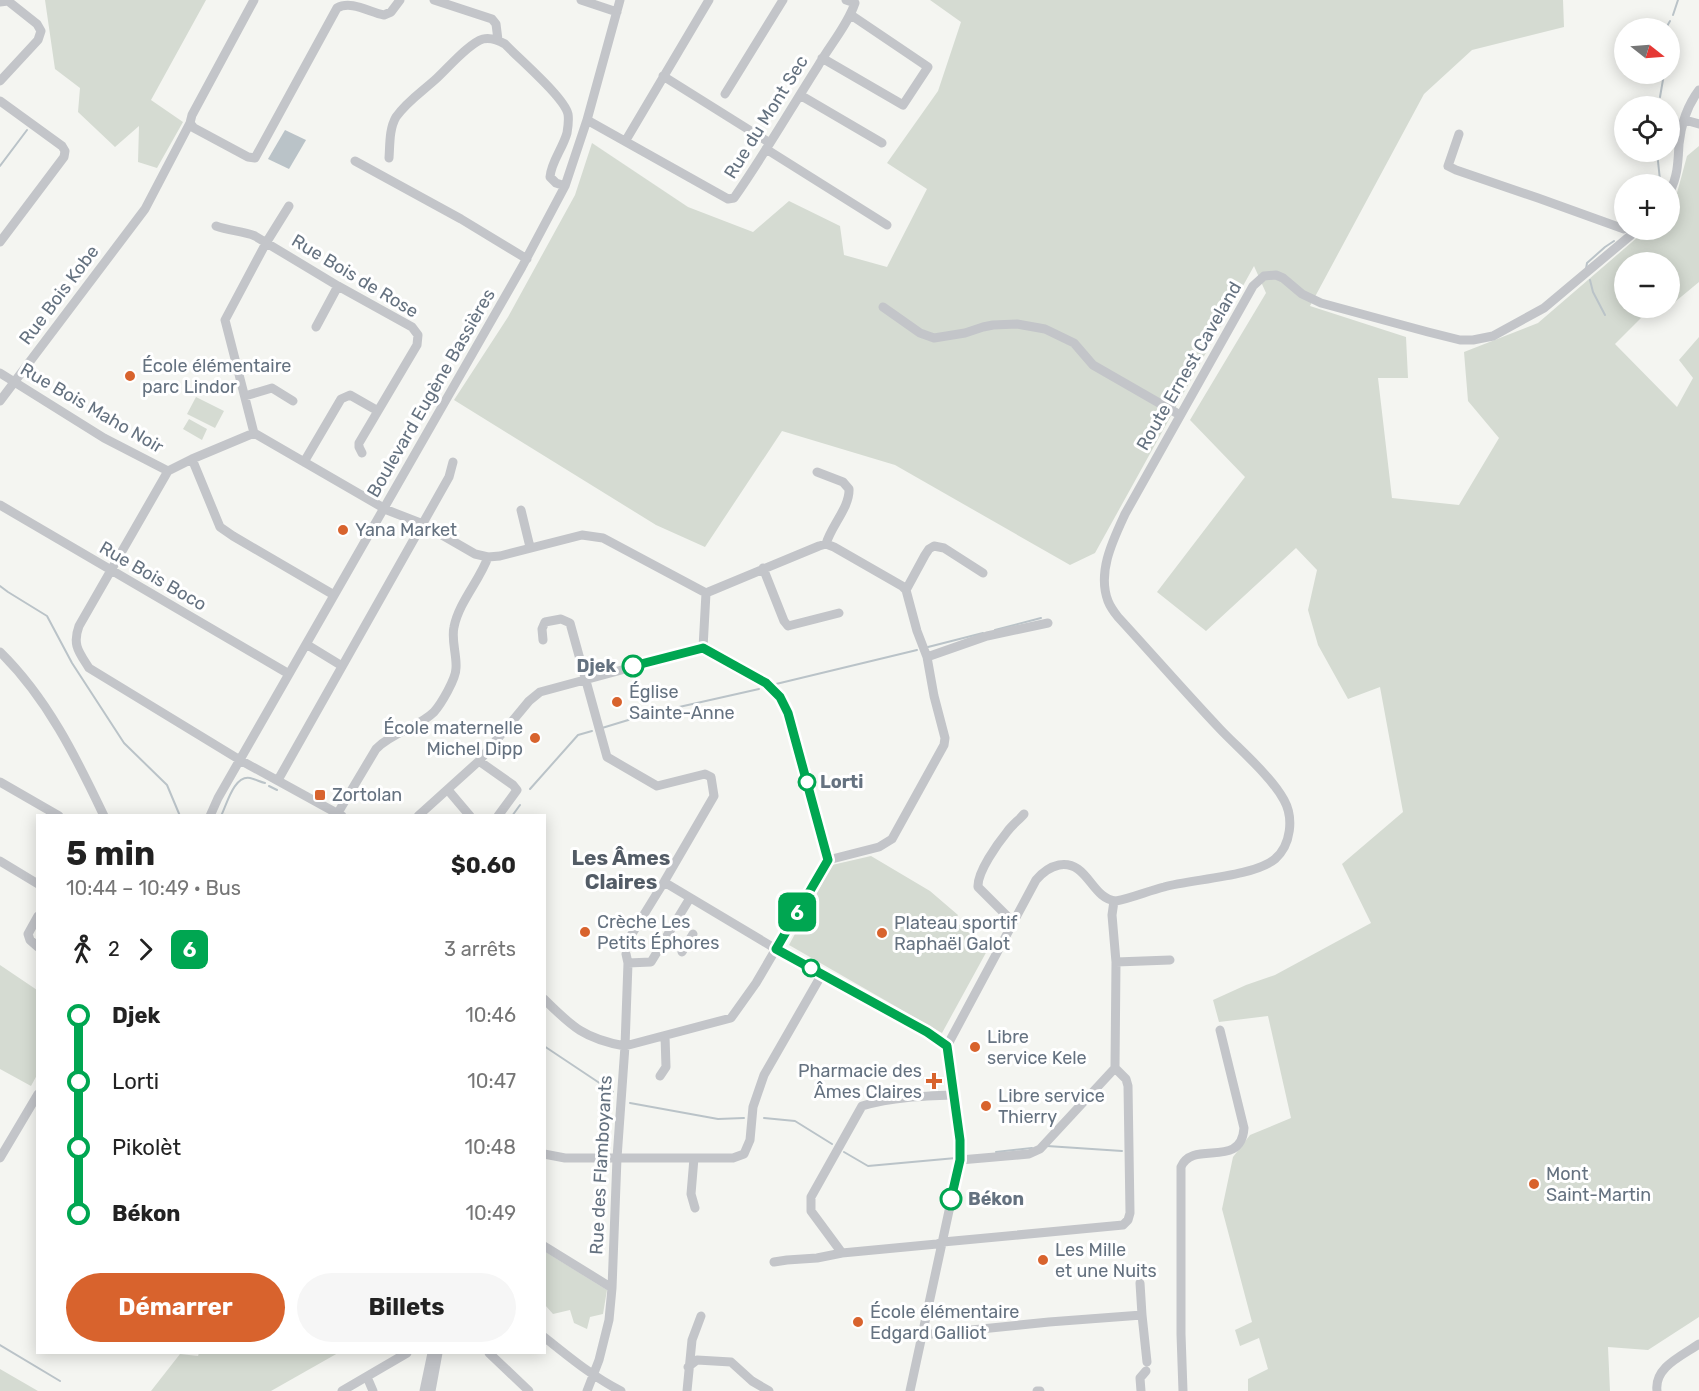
<!DOCTYPE html>
<html lang="fr">
<meta charset="utf-8">
<style>
body{margin:0;font-family:Rubik,sans-serif;background:#f6f6f6;color:#222;height:100vh;display:flex;flex-direction:column;font-size:22px;white-space:nowrap}
*{box-sizing:border-box;margin:0}
p{font-size:20px;color:#767676}
.icon{flex:none;width:33px;height:33px;fill:none;stroke:currentColor;stroke-width:2;stroke-linecap:round;stroke-linejoin:round}
.map{position:relative;flex:1;overflow:hidden}
.side{position:absolute;left:36px;top:814px;width:510px;height:540px;display:flex;flex-direction:column;background:#fff;border-radius:0px;box-shadow:0 3px 15px #0003}
.side>*{flex:none}
.badge{padding:0 12px;border-radius:9px;font-size:21px;line-height:39px}
.needle{width:39px;rotate:107deg}
.controls{position:absolute;left:1614px;top:18px;display:grid;gap:12px}
.controls a{display:grid;place-items:center;width:66px;height:66px;border-radius:50%;background:#fff;box-shadow:0 3px 15px #0003;font-size:30px}
.map>.badge{position:absolute;translate:-50% -50%;box-shadow:0 0 0 3px #fff}
.legs{display:flex;align-items:center;gap:9px;height:66px;padding:0 30px;font-size:20px}
.legs p{margin-inline-start:auto}
.overview{display:flex;align-items:center;justify-content:space-between;height:102px;padding:0 30px}
h1{font-size:33px;font-weight:700;line-height:45px}
.cta{display:flex;gap:12px;margin-top:auto;padding:12px 30px}
.cta a{flex:1;height:69px;border-radius:36px;background:#d8632d;color:#fff;font-size:24px;font-weight:700;line-height:69px;text-align:center}
.cta a+a{background:#f6f6f6;color:#222}
ul{padding:0 30px;list-style:none}
li{display:flex;align-items:center;gap:21px;height:66px;font-size:22px}
li i{display:grid;place-items:center;width:9px;height:100%;margin:0 8px;background:currentColor}
li i::after{content:'';width:15px;height:15px;margin:-8px;border:4px solid;border-radius:50%;background:#fff}
li p{margin-inline-start:auto}
li:first-child i{background:linear-gradient(#0000 50%,currentColor 0)}
li:last-child i{background:linear-gradient(currentColor 50%,#0000 0)}
.map>svg:first-child{display:block}
</style>
<div class="map">
<svg width="1699" height="1391" viewBox="0 0 1699 1391">
<rect width="100%" height="100%" fill="#f4f5f1"/>
<path fill="#d5dbd2" d="M45,0h161l-55,100 32,22 -26,46 -19,-6 1,-36 -24,21 -37,-35 2,-24 -25,-19z
M930,0h633l1,27 -92,23 -48,44 -114,212 96,31 2,41h-30l14,120 67,7 40,-67 -31,-37 -4,-49 74,-29 108,-93h24v-22l4,-4 13,-48 12,-10v136l-29,24v-44h-46v46h17l4,6 -30,30 62,63 16,-29 -14,-18 20,-23v980l-51,33 -40,-3 2,44h-362v-12l20,-10 -9,-31 -19,8 -5,-16 17,-8 -30,-113 11,-52 17,-22 41,-17 -23,-102 -49,6 -6,-22 33,-15 29,-10 96,-52 -29,-59 61,-52 -23,-125 -32,12 -30,-54 -10,-35 9,-40 -21,-22 -90,83 -49,-39 88,-115 -55,-57 76,-127 -12,-27 -159,287 -25,12 -175,-100 -113,-34 -77,116 -49,-22 -202,-125 54,-83 67,-122 17,-52 96,64 65,25 36,-31 51,25 4,29 43,12 40,-78 -40,-26 51,-72 23,-69z
M196,397l28,14 -9,17 -28,-14z
M189,419l18,10 -5,11 -19,-11z
M871,856l59,35 28,24 -3,6 33,28 -46,84 -153,-88 43,-80z
M0,965l37,25v85l-6,11 -31,-17z
M544,1251l63,39 -4,24 -13,3 -3,12 -13,-6 -4,-13 -17,4 -8,-9z
M199,1353h139l-67,38h-120l29,-37 18,2z
M0,1369l38,22h-38z"/>
<path fill="#bac3c8" d="M285,130l21,10 -17,29 -21,-10z"/>
<g fill="none" stroke-linecap="round" stroke-linejoin="round">
<path stroke="#bac3c8" stroke-width="2" d="M1673,15l5,-15
M1666,28l4,-7
M1660,97l4,-23
M1659,106v-2
M1657,152l3,28
M0,166l27,-36
M1586,269l1,-6 18,-16 9,-6
M1590,280l3,12 12,23
M0,586l8,6 39,24 25,47 52,80 43,42 13,31
M995,630l46,-12
M928,647l55,-14
M776,684l141,-34
M602,728l46,-14 111,-25
M269,786l8,4
M530,789l48,-54 14,-4
M221,816c6,-12 13,-41 29,-38 5,1 10,4 15,5
M512,816l8,-11
M544,1046l69,46
M630,1103l88,16 26,-1
M764,1118l31,3 37,23
M1047,1146l75,5
M844,1152l24,14 88,-8
M996,1152l36,-4
M0,1345l60,36"/>
<path stroke="#c3c5c9" stroke-width="9" d="M254,0l-62,115 -2,8 4,5 54,29 7,1 82,-150c14,-8 32,4 47,7l7,-3 9,-12
M434,0l58,19 4,5 2,16
M581,0l36,12
M0,2l8,-1 29,23 4,7 -3,9 -38,41
M822,58l81,47 25,-38 -77,-52
M663,76l107,67
M725,94l58,-94
M800,95l82,48
M0,101l62,45 3,5 -1,6 -64,85
M587,120l141,79 6,-1c30,-43 56,-88 84,-132 12,-21 29,-40 37,-63l-9,-3
M1685,120l14,4
M1459,134l-11,32 8,4 82,28 86,31
M626,140l83,-140
M766,149l121,76
M389,158c1,-13 0,-29 7,-41 11,-16 27,-26 41,-39 11,-10 32,-35 46,-39 8,-2 15,1 22,5 13,14 59,53 63,70 1,6 0,13 -1,19 -4,15 -16,29 -17,44l6,6 9,3
M355,161l106,58 66,40
M1670,191c8,-15 8,-30 9,-47 2,-19 8,-38 20,-54
M216,226c13,5 27,5 39,10l83,50 74,41 6,8 -1,10 -58,98v4l3,6
M883,307l37,26 14,5 31,-5 18,-6 10,-2 24,-1 28,5 29,14 19,22 87,50
M316,327l22,-41
M0,373l104,65 64,33
M245,396l27,-8 21,13
M0,401l145,-192 45,-86
M254,433l-62,26 -24,12 -89,155c-7,19 0,26 10,42l151,92 102,56
M254,433l133,77 36,14 52,30 13,3 12,-1 82,-21 21,3 103,55
M254,433l-29,-113 41,-77 23,-37
M192,459l28,68 13,9 101,59
M304,462l37,-63 9,-4 28,16
M817,472l26,10 6,7c1,18 -18,37 -23,55
M0,505l289,169
M521,510l9,37
M763,568l21,53 4,5 51,-13
M906,590l19,-35 4,-6 5,-3 10,2 39,25
M706,593l113,-47 7,-2 8,3 68,39 4,4 11,41 10,26 7,39 11,42 -1,7 -52,94 -13,8 -51,13
M543,640l-1,-11 3,-7 16,-3 9,4 37,134 50,29 48,-12 6,3 3,19 -50,86 -37,60
M306,644l36,22
M703,648l3,-55
M0,652c47,46 76,105 104,164
M927,657l60,-21 61,-13
M479,761l34,24 4,5 -19,26
M278,780l171,-303 4,-15
M0,782l59,34
M448,790l22,26
M210,816l8,-18 304,-531 43,-81 22,-66 33,-120
M336,816l40,-67c18,-18 42,-21 58,-37 7,-8 22,-33 22,-44 1,-13 -5,-28 -2,-41 5,-25 26,-47 34,-70
M418,816l61,-55 50,-60 11,-9 163,-44 63,35 14,14 8,16 40,147
M0,861l38,23
M664,882l112,67 151,82 20,15 13,94v20l-50,231
M1114,901l-2,14 4,47 -1,106
M38,916l-10,18 2,6 8,7
M1013,922l-35,-35c-1,-15 20,-44 29,-55 5,-7 12,-12 17,-18
M682,952l11,-18
M1116,962l54,-2
M628,963l23,-1 39,-64
M544,999c28,28 41,40 81,47l106,-28 25,-35 72,-123
M947,1046l89,-166c6,-7 13,-13 23,-15 29,-5 32,34 57,36 16,-3 32,-10 48,-14 28,-8 89,-10 111,-28 16,-14 19,-41 9,-59 -13,-24 -45,-51 -64,-71 -35,-37 -68,-75 -102,-112 -4,-5 -8,-11 -10,-16 -11,-29 5,-61 17,-87l128,-228 11,-10 12,-1 7,3 19,16 19,9 107,29 32,8h13l20,-4 51,-28 93,-78
M660,1076l6,-9 -1,-31
M544,1154l21,4h168l11,-4 6,-14 3,-33 11,-32 58,-101
M0,1158l38,-64
M694,1158l-3,36 4,14
M960,1160l69,-6 11,-5 75,-81
M544,1246l68,42
M842,1253l-31,-42v-14l51,-91c30,-9 61,-10 92,-11
M774,1262l13,-2 30,-2 25,-5 95,-9 6,-2 180,-17 5,-5 2,-7 -2,-127 -2,-7 -11,-11
M1140,1283l2,32
M922,1335l127,-13 93,-7 5,47
M544,1337c25,20 49,40 77,54
M489,1353l40,38
M688,1367l9,-7 34,2 21,19 17,10
M367,1377l6,14
M342,1391l65,-38
M424,1391l8,-38
M431,1391l7,-38
M587,1391l12,-31 10,-40 3,-32 5,-130 8,-112 3,-83 -2,-9
M687,1391l5,-51 9,-24
M1037,1391h3
M1141,1391l-1,-13 6,-7
M1183,1391l-2,-57v-167c12,-28 60,3 63,-39l-24,-98
M1657,1391c-3,-24 25,-35 42,-47"/>
</g>
<g fill="none" stroke-linecap="round" stroke-linejoin="round">
<defs>
<path id="line-1" d="M633,666l70,-18 63,35 14,14 8,16 40,147 -52,89 151,83 20,14 13,94v20l-9,39"/>
</defs>
<use href="#line-1" stroke="#fff" stroke-width="14"/>
<use href="#line-1" stroke="#00a651" stroke-width="9"/>
</g>
<g fill="#d8632d" stroke="#fff" stroke-width="2">
<circle cx="130" cy="376" r="6"/>
<circle cx="343" cy="530" r="6"/>
<circle cx="617" cy="702" r="6"/>
<circle cx="535" cy="738" r="6"/>
<rect x="314" y="789" width="12" height="12" rx="3"/>
<circle cx="585" cy="932" r="6"/>
<circle cx="882" cy="933" r="6"/>
<circle cx="975" cy="1047" r="6"/>
<path d="M931 1072h6v6h6v6h-6v6h-6v-6h-6v-6h6z"/>
<circle cx="986" cy="1106" r="6"/>
<circle cx="1534" cy="1184" r="6"/>
<circle cx="1043" cy="1260" r="6"/>
<circle cx="858" cy="1322" r="6"/>
</g>
<g fill="#fff" stroke="#00a651" stroke-width="3">
<circle cx="633" cy="666" r="10"/>
<circle cx="807" cy="782" r="8"/>
<circle cx="811" cy="968" r="8"/>
<circle cx="951" cy="1199" r="10"/>
</g>
<g text-anchor="middle" stroke-width="6" stroke-linejoin="round" paint-order="stroke">
<g font-size="18" fill="#657280" stroke="#fff">
<text transform="translate(766 117) rotate(-58)" y="6">Rue du Mont Sec</text>
<text transform="translate(355 276) rotate(31)" y="6">Rue Bois de Rose</text>
<text transform="translate(59 295) rotate(-53)" y="6">Rue Bois Kobe</text>
<text transform="translate(1189 366) rotate(-60)" y="6">Route Ernest Caveland</text>
<text transform="translate(431 393) rotate(-60)" y="6">Boulevard Eugène Bassières</text>
<text transform="translate(92 408) rotate(30)" y="6">Rue Bois Maho Noir</text>
<text transform="translate(153 576) rotate(30)" y="6">Rue Bois Boco</text>
<text transform="translate(601 1165) rotate(-87)" y="6">Rue des Flamboyants</text>
</g>
<g font-size="18" fill="#657280" stroke="#fff" text-anchor="start">
<text x="142" y="372">École élémentaire<tspan x="142" dy="21">parc Lindor</tspan></text>
<text x="355" y="536">Yana Market</text>
<text x="629" y="698">Église<tspan x="629" dy="21">Sainte-Anne</tspan></text>
<text x="523" y="734" text-anchor="end">École maternelle<tspan x="523" dy="21">Michel Dipp</tspan></text>
<text x="332" y="801">Zortolan</text>
<text x="597" y="928">Crèche Les<tspan x="597" dy="21">Petits Éphores</tspan></text>
<text x="894" y="929">Plateau sportif<tspan x="894" dy="21">Raphaël Galot</tspan></text>
<text x="987" y="1043">Libre<tspan x="987" dy="21">service Kele</tspan></text>
<text x="922" y="1077" text-anchor="end">Pharmacie des<tspan x="922" dy="21">Âmes Claires</tspan></text>
<text x="998" y="1102">Libre service<tspan x="998" dy="21">Thierry</tspan></text>
<text x="1546" y="1180">Mont<tspan x="1546" dy="21">Saint-Martin</tspan></text>
<text x="1055" y="1256">Les Mille<tspan x="1055" dy="21">et une Nuits</tspan></text>
<text x="870" y="1318">École élémentaire<tspan x="870" dy="21">Edgard Galliot</tspan></text>
</g>
<g font-size="18" font-weight="bold" fill="#657280" stroke="#fff" text-anchor="start">
<text x="616" y="672" text-anchor="end">Djek</text>
<text x="820" y="788">Lorti</text>
<text x="968" y="1205">Békon</text>
</g>
<g font-size="21" font-weight="bold" fill="#535c66" stroke="#fff">
<text x="621" y="865">Les Âmes<tspan x="621" dy="24">Claires</tspan></text>
</g>
</g>
</svg>
<div class="controls">
<a><svg class="needle" viewBox="-14 -14 28 28"><path d="M0-13l5 13h-10z" fill="#e53935"/><path d="M0 13l5-13h-10z" fill="#767676"/></svg></a>
<a><svg class="icon" aria-label="locate" viewBox="0 0 24 24"><circle cx="12" cy="12" r="6"/><path d="M12 2v4M12 18v4M2 12h4M18 12h4"/></svg></a>
<a>+</a>
<a>−</a>
</div>
<b class="badge" style="left:797px;top:912px;background:#00a651;color:#fff">6</b>
<section class="side">
<div class="overview"><div><h1>5 min</h1><p>10:44 – 10:49 · Bus</p></div><b>$0.60</b></div>
<div class="legs"><svg class="icon" aria-label="walk" viewBox="0 0 24 24"><circle cx="13" cy="4" r="2"/><path d="M13 8l-2 6 4 7M11 14l-3 7M7 12l3-4h3l4 4"/></svg>2<svg class="icon" aria-label="forward" viewBox="0 0 24 24"><path d="M9 5l7 7-7 7"/></svg><b class="badge" style="background:#00a651;color:#fff">6</b><p>3 arrêts</p></div>
<ul>
<li><i style="color:#00a651"></i><b>Djek</b><p>10:46</p></li>
<li><i style="color:#00a651"></i><span>Lorti</span><p>10:47</p></li>
<li><i style="color:#00a651"></i><span>Pikolèt</span><p>10:48</p></li>
<li><i style="color:#00a651"></i><b>Békon</b><p>10:49</p></li>
</ul>
<div class="cta"><a>Démarrer</a><a>Billets</a></div>
</section>
</div>
